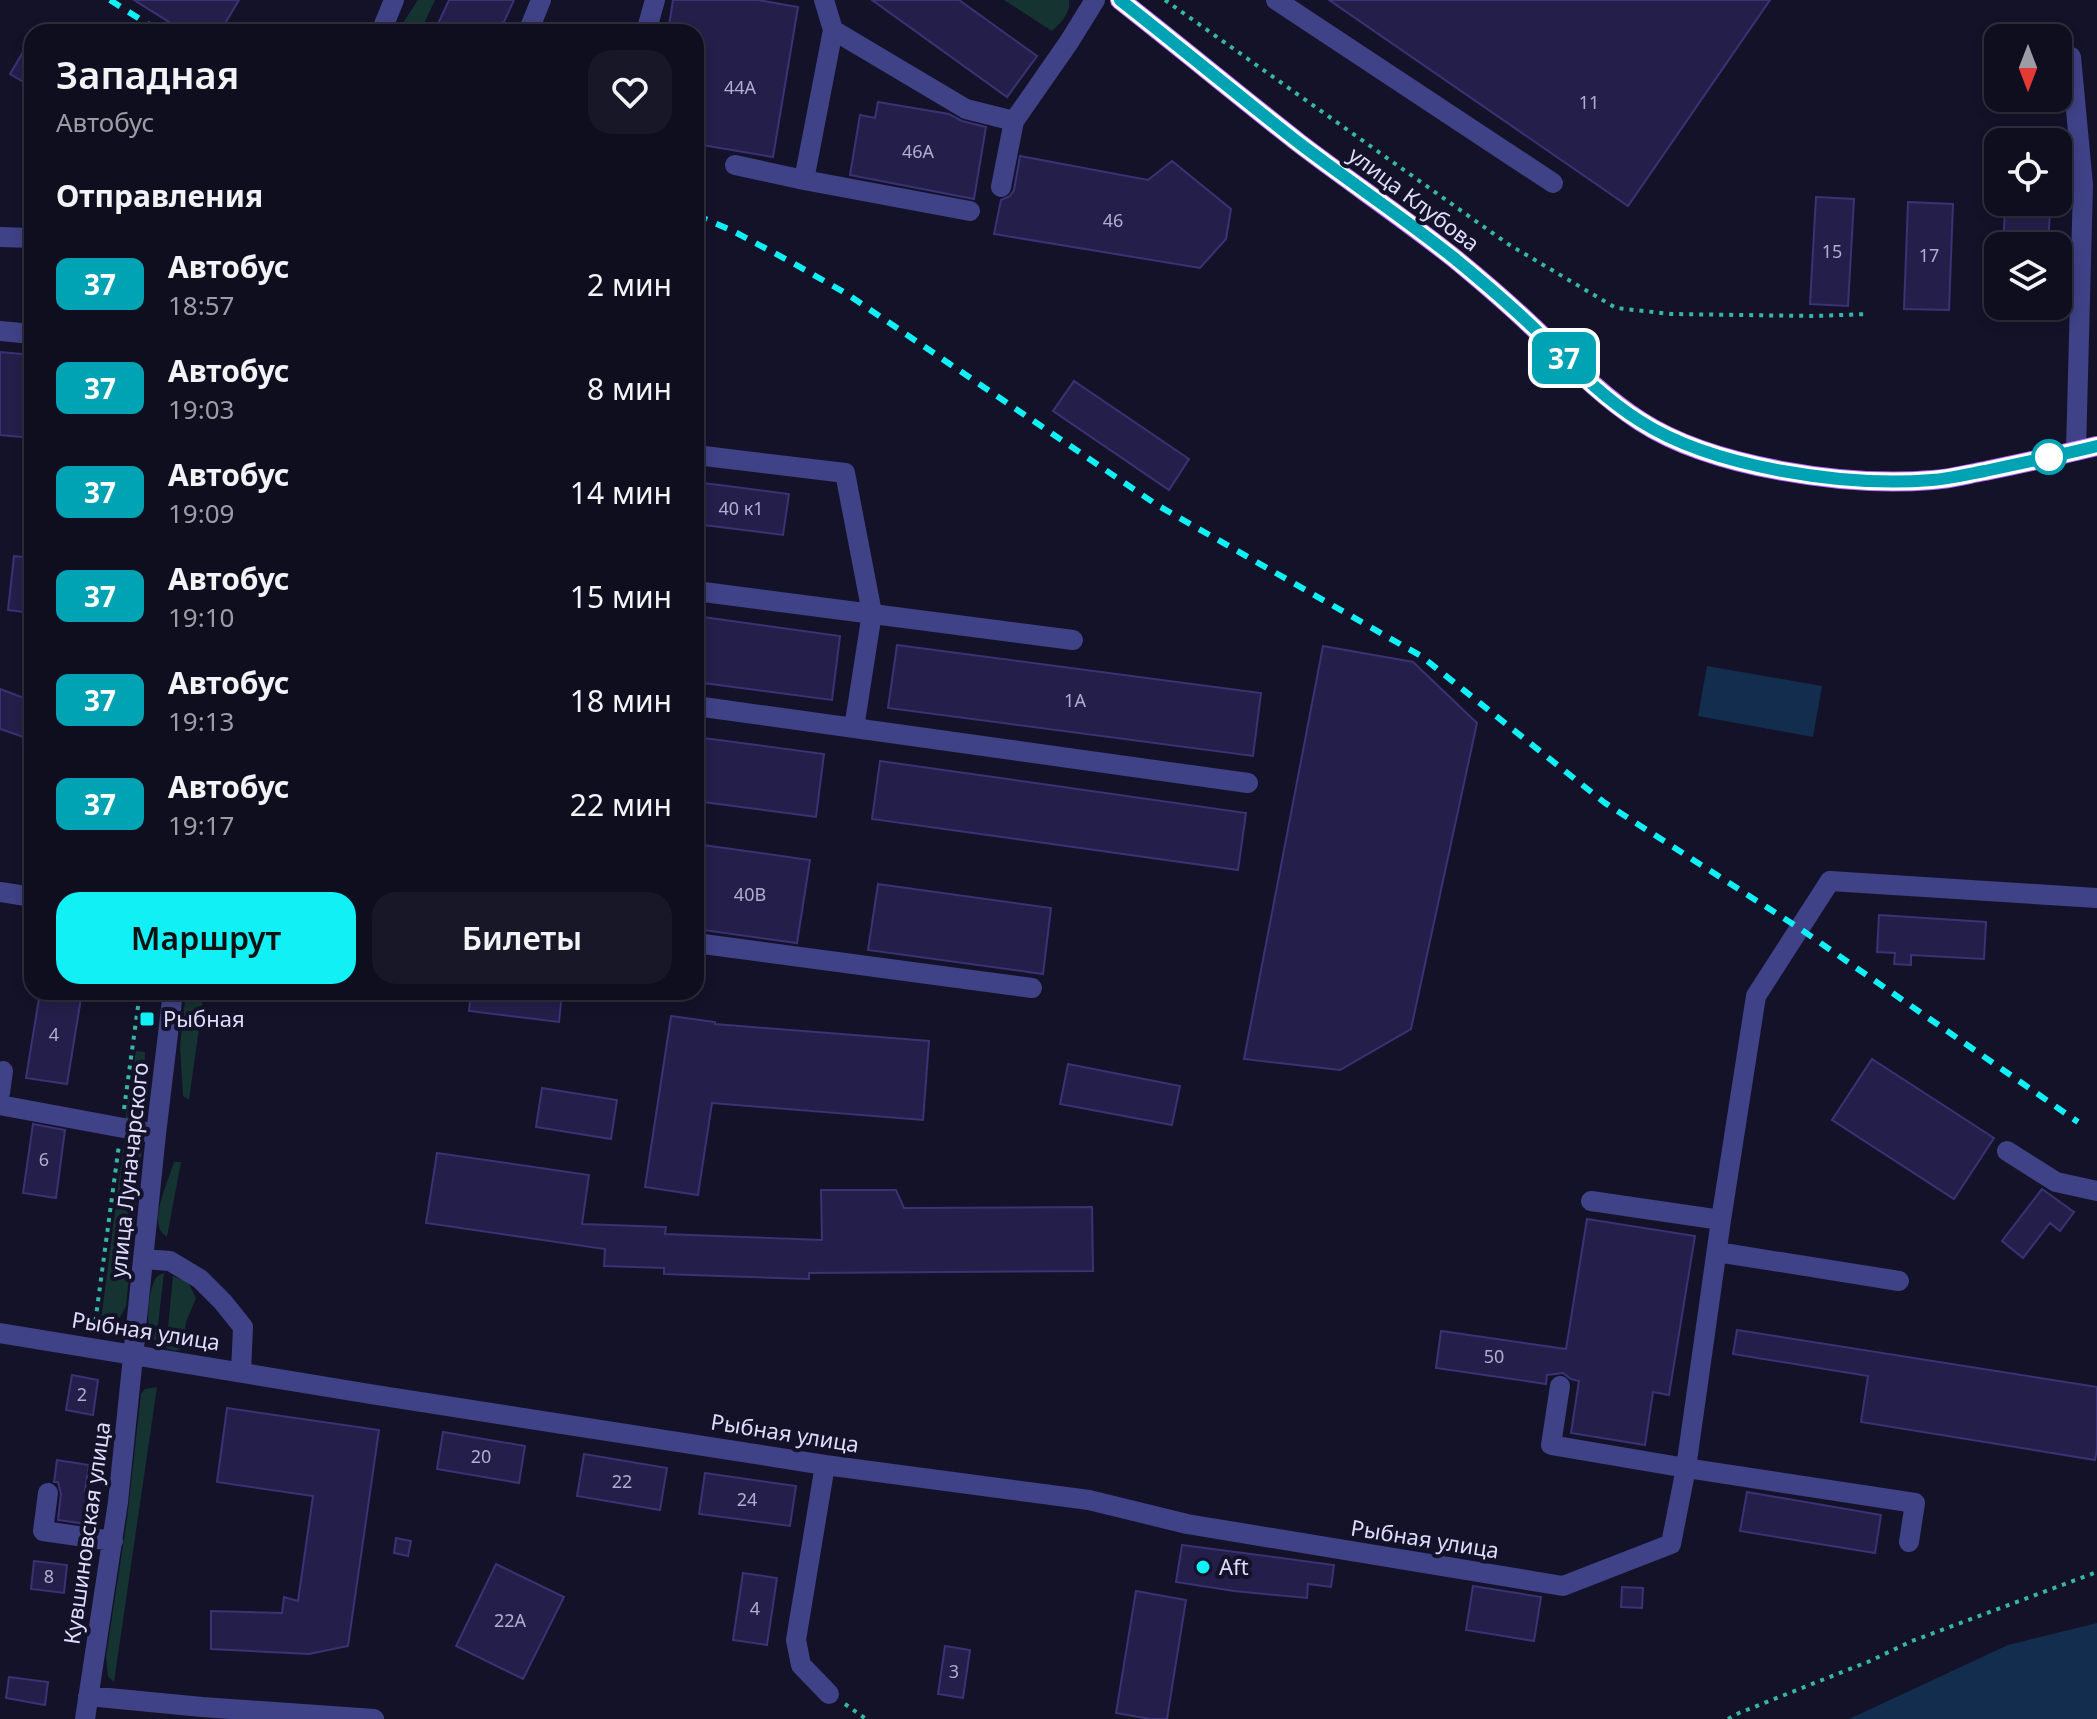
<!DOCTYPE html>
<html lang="ru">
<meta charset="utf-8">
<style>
body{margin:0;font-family:"Noto Sans",sans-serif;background:#181728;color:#f1f3f6;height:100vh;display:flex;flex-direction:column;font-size:30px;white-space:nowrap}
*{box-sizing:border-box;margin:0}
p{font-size:26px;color:#9b9ca4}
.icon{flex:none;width:44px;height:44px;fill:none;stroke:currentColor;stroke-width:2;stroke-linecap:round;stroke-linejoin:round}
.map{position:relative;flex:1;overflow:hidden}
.sheet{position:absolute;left:24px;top:24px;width:680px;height:976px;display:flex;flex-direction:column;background:#0f0e1f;border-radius:24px;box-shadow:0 4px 12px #0003,0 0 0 2px #2f2e3d}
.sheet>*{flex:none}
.badge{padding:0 16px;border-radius:12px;font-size:28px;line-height:52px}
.needle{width:52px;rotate:180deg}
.tools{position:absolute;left:1984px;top:24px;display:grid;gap:16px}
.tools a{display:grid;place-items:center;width:88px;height:88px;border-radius:16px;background:#0f0e1f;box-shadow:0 4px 12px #0003,0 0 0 2px #2f2e3d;font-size:40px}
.map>.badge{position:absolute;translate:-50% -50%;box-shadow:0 0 0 4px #fff}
h2{padding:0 32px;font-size:30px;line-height:72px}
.round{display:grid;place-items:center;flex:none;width:84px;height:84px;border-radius:24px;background:#181728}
.overview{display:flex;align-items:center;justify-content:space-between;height:136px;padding:0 32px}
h1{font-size:38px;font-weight:600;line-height:60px}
.action{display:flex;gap:16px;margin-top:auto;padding:16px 32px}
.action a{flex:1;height:92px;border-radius:24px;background:#11f0f4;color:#111;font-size:32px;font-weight:600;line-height:92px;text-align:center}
.action a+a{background:#181728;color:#f1f3f6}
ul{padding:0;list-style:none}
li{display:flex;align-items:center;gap:24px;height:104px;padding:0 32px}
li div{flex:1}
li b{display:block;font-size:30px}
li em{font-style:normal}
li .badge{min-width:88px;font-weight:700;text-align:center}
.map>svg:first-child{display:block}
</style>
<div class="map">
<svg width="2097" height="1719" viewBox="0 0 2097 1719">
<rect width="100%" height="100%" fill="#141229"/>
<path fill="#153330" d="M418,0h17l-15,32h-23z
M1004,0h65c2,13 -8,23 -17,31z
M186,992h18l-15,108 -6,-4 -3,-50z
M136,1051l9,1 -1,59c-2,11 -9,11 -19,11z
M125,1135l10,3 7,11 -16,157 -6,11 -20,11z
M174,1162h7l-14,75c-4,-4 -7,-5 -8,-10 -5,-15 10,-49 15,-65z
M164,1273l-8,69c-4,-5 -5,-5 -7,-12 -2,-10 0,-48 9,-54 2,-2 4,-2 6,-3z
M173,1276l15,6 8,16 -10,24 -4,27 -7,2 -9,-3z
M157,1387l-43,295 -6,-6 -2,-20 21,-137 14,-125 4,-5z"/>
<path fill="#122d4e" d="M1707,666l115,20 -9,51 -115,-21z
M2097,1623v96h-248l159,-74z"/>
<path fill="#241f4a" stroke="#3a3274" stroke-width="2" d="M134,0h105l-19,32h-35z
M449,0h65l-10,22 -21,5 -3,5h-28l-15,-6z
M673,0h85l40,7 -25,150 -77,-13v-112h-28z
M872,0h87l78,56 -30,41z
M1329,0h441l-142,206z
M32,37v50l-22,-13z
M878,102l71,12 13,7 24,6 -12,72 -124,-24 10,-60 15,3z
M1020,156l128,24 24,-19 59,48 -5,30 -26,29 -206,-34 7,-34 9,-4 4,-6z
M1816,197l38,2 -6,107 -38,-2z
M1908,202l45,2 -4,106 -45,-1z
M2005,209l45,2 -2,35h-45z
M0,352l32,3v83l-32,-3z
M1074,381l115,78 -20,31 -116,-79z
M696,482l93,12 -6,41 -87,-11z
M14,556l18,2v55l-24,-3z
M696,616l144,20 -8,64 -136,-18z
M897,645l364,48 -8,63 -365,-48z
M1323,646l90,16 64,61 -66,306 -71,41 -96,-11z
M0,689l32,12v39l-32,-11z
M696,737l128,17 -8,63 -120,-16z
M880,761l366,52 -8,57 -366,-51z
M696,844l114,16 -13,83 -101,-14z
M878,884l173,24 -8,66 -175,-24z
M1879,915l107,7 -2,37 -73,-4v10l-17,-1 1,-11 -18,-1z
M40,992h42l-15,92 -41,-6z
M471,992h91l-3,30 -90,-11z
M671,1016l44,6v2l214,17 -6,79 -211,-17 -14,92 -53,-8z
M1872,1059l122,79 -40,61 -122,-79z
M1068,1064l112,22 -8,39 -112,-21z
M542,1088l75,12 -6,39 -75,-12z
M33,1124l32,6 -9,68 -33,-5z
M437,1153l152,22 -7,49 84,3 -1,7 157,6 -1,-50h75l8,18 188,-1 1,64 -284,2v6l-145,-5v-6l-60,-2 1,-17 -179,-26z
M2042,1189l32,23 -14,19 -10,-8 -27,35 -21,-17z
M1587,1219l108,17 -26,159 -16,-3 -8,53 -74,-12 8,-52 -8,-2 -8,-6 -16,2 -1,9 -110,-16 5,-37 125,18z
M1737,1330l360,57v62l-2,11 -234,-38 7,-46 -135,-22z
M72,1375l26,5 -5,35 -27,-5z
M227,1408l152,22 -31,216 -39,8 -98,-5v-38l71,2 2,-16 14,4 15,-105 -96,-14z
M443,1432l82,14 -6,37 -82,-14z
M584,1454l83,14 -7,42 -83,-14z
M57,1460l32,5 -4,26 5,1 -4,32 -28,-4 3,-26 -3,-12h-4z
M705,1473l91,13 -6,40 -91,-12z
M1747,1492l134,23 -6,38 -135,-22z
M396,1538l15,3 -3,15 -14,-3z
M1182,1545l152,20 -3,22 -23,-3 -1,14 -73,-7 -58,-9z
M34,1561l33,4 -3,28 -33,-4z
M496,1564l68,33 -41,82 -67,-33z
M743,1573l34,5 -10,67 -34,-5z
M1473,1586l68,11 -7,44 -68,-11z
M1622,1587l21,1 -1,20 -21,-1z
M1136,1591l50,9 -19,119h-17l-34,-6z
M945,1646l25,4 -7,48 -25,-4z
M9,1677l39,5 -3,23 -39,-7z"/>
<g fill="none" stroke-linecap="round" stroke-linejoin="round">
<path stroke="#36b7a5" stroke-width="4" stroke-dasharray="4 6" stroke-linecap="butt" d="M1165,0l343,244 108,64 55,6 142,2 55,-2
M124,1109l16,-117
M94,1331l25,-186
M845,1704l21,15
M1728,1719l11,-6 131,-52 42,-20 185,-69"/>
<path stroke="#3f4286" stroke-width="20" d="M824,0l9,30 133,79 48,12 55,-79 26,-42
M1276,0l277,183
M381,32l13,-32
M528,32l13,-32
M646,32l9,-32
M2071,57l12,128 -7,266
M735,165l69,15 166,31
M804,180l29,-150
M1001,187l13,-66
M0,237l32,1
M0,331l32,3
M696,455l149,18 27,140 -18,115
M696,591l377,49
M696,706l552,77
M0,892l32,5
M696,943l336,45
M0,1093l3,-22
M0,1105l156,29
M2007,1151l49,31 41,9
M1591,1201l130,19
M1717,1252l182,29
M143,1259l27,2 30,18 23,23 20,25 -2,45
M0,1333l370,61 455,71 264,35 98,24 376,62 108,-42 15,-76 35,-248 35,-224 74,-115 267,17
M1560,1386l-9,59 135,23 229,35 -6,39
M825,1465l-29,175 5,25 28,29
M48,1493l-5,38 70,10
M88,1696l114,11 172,12
M85,1719l33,-217 38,-368 17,-142"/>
<path stroke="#b768f8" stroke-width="20" d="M1120,0c60,47 119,96 179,143 51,39 105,75 155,115 28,23 56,47 82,72 33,32 64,65 104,91 72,47 207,66 292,59 18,-1 36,-6 53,-9 38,-8 75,-16 112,-25"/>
<path stroke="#11f0f4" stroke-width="6" stroke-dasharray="12 10" stroke-linecap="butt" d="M110,0l50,32
M696,215l37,16 60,32 54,31 310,211 264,151 184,147 194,125 279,194"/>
</g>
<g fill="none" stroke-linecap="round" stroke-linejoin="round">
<defs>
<path id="line" d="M1120,0c60,47 119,96 179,143 51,39 105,75 155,115 28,23 56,47 82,72 33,32 64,66 104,91 73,47 206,66 292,59 17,-1 36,-6 53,-9 38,-8 75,-16 112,-25"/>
</defs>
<use href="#line" stroke="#fff" stroke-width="18"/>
<use href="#line" stroke="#00a3b4" stroke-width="12"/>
</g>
<circle fill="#fff" stroke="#00a3b4" stroke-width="4" cx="2049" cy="457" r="16"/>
<g fill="#11f0f4" stroke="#141229" stroke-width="3">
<rect x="139" y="1011" width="16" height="16" rx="4"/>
<circle cx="1203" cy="1567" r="8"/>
</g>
<g text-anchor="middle" stroke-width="8" stroke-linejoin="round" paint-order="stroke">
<g font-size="18" fill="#afadd0">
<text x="740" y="94">44А</text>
<text x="1589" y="109">11</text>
<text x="918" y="158">46А</text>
<text x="1113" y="227">46</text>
<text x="1832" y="258">15</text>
<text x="1929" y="262">17</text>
<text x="741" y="515">40 к1</text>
<text x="1075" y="707">1А</text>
<text x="750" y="901">40В</text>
<text x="54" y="1041">4</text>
<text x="44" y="1166">6</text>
<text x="1494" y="1363">50</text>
<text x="82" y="1401">2</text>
<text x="481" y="1463">20</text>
<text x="622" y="1488">22</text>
<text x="747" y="1506">24</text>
<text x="49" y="1583">8</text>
<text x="755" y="1615">4</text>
<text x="510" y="1627">22А</text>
<text x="954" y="1678">3</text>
</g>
<g font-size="22" fill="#dddcfd" stroke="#141229">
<text transform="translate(1414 199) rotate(37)" y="8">улица Клубова</text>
<text transform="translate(129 1170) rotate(-84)" y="8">улица Луначарского</text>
<text transform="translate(146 1331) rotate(9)" y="8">Рыбная улица</text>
<text transform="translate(785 1433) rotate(9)" y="8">Рыбная улица</text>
<text transform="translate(87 1533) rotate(-82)" y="8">Кувшиновская улица</text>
<text transform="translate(1425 1539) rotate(9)" y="8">Рыбная улица</text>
</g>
<g font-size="22" fill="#dddcfd" stroke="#141229" text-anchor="start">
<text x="163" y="1027">Рыбная</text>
<text x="1219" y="1575">Aft</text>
</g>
</g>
</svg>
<div class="tools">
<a><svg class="needle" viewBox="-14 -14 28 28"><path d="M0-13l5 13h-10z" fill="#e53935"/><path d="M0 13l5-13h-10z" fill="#9b9ca4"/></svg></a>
<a><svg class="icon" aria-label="locate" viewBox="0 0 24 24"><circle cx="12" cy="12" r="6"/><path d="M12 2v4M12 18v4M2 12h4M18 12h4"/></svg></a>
<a><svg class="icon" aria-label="layers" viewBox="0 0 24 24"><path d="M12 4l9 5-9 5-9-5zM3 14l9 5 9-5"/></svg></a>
</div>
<b class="badge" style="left:1564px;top:358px;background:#00a3b4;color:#fff">37</b>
<section class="sheet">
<div class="overview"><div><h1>Западная</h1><p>Автобус</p></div><a class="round"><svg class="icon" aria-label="heart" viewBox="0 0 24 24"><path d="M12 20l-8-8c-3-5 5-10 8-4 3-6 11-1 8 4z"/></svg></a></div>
<h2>Отправления</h2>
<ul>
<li><span class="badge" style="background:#00a3b4;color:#fff">37</span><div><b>Автобус</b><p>18:57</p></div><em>2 мин</em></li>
<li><span class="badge" style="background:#00a3b4;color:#fff">37</span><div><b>Автобус</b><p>19:03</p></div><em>8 мин</em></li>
<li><span class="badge" style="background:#00a3b4;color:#fff">37</span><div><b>Автобус</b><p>19:09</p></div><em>14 мин</em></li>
<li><span class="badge" style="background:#00a3b4;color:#fff">37</span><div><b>Автобус</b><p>19:10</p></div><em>15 мин</em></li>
<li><span class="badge" style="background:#00a3b4;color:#fff">37</span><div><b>Автобус</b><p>19:13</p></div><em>18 мин</em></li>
<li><span class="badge" style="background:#00a3b4;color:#fff">37</span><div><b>Автобус</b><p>19:17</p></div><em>22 мин</em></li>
</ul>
<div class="action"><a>Маршрут</a><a>Билеты</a></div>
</section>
</div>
